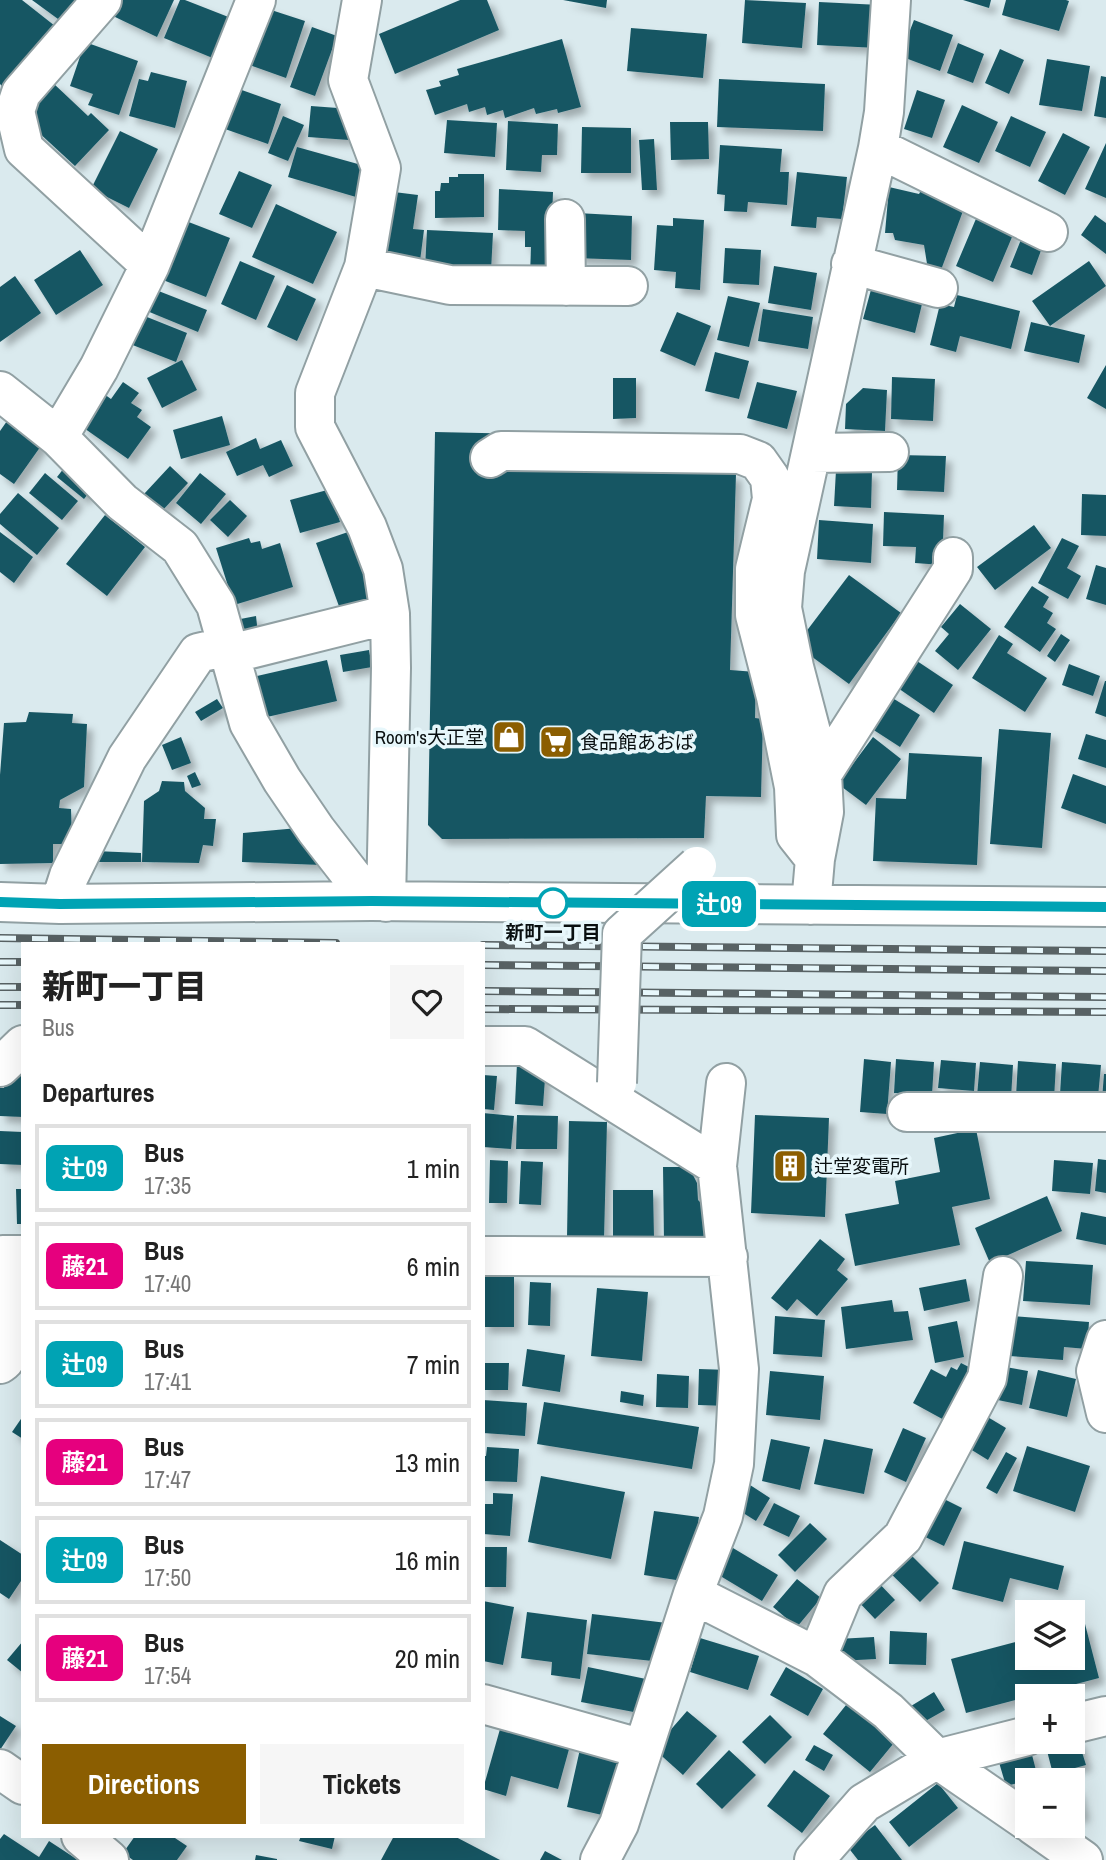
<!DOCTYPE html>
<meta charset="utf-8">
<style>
body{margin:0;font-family:"Archivo Narrow","Noto Sans JP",sans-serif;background:#f6f6f6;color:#222;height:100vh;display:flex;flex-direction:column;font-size:26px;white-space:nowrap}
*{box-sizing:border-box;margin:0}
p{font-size:23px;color:#767676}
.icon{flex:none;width:38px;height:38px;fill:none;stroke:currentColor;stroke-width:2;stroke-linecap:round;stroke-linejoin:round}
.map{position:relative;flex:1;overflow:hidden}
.sheet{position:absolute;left:21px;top:942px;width:464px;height:896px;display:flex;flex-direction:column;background:#fff;border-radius:0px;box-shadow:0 7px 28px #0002}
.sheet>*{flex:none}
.badge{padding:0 14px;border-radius:10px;font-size:24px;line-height:46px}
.fabs{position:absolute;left:1015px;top:1600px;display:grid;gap:14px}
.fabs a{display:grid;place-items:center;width:70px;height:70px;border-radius:0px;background:#fff;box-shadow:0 7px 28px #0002;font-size:35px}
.map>.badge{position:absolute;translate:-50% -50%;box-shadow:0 0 0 4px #fff}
h2{padding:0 21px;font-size:26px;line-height:63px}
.round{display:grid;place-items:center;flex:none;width:74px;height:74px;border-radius:0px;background:#f6f6f6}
.head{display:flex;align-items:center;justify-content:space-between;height:119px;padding:0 21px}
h1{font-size:33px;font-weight:800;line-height:52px}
.primary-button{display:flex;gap:14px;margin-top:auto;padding:14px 21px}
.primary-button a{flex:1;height:80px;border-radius:0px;background:#8b5e01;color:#fff;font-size:28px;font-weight:800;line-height:80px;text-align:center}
.primary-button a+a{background:#f6f6f6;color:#222}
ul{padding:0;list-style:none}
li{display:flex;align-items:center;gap:21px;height:88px;margin:0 14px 10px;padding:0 7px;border:4px solid #e0e0e0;border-radius:0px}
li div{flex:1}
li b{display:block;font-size:26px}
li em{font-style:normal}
li .badge{min-width:77px;font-weight:700;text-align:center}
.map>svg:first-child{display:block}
</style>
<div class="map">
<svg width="1106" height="1860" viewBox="0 0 1106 1860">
<defs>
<filter id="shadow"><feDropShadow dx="6" dy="6" stdDeviation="3.5" flood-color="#0004"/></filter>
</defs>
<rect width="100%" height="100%" fill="#daeaee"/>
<path fill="#195764" filter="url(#shadow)" d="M0,0h22l33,26 -52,61 -3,-3z
M32,0h57l-20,27z
M121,0h53l-17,37 -44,-21z
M180,0h5l46,18 -16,41 -51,-21z
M460,0h27l12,30 -104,44 -16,-40z
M563,0h44l-1,8z
M745,0l61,3 -4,45 -60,-5z
M963,0h28l-2,8z
M1006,0h60l3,1 -10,30 -57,-16z
M819,2l61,3 -2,43 -61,-3z
M262,7l43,14 -19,57 -42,-15z
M914,20l39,15 -13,36 -40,-15z
M312,27l25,9 -22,60 -25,-9z
M631,28l76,6 -4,44 -76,-7z
M562,39l19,68 -23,6 -1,-4 -21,5 -2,-6 -29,10 -2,-8 -16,5 -2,-8 -16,5 -2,-8 -32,11 -9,-25 15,-4 -2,-5 20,-6 -2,-6z
M85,42l53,19 -19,54 -31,-10 5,-11 -23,-8z
M958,43l26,11 -11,29 -26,-10z
M1000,49l24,11 -15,34 -24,-11z
M1047,59l43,7 -8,45 -43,-6z
M151,72l36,9 -12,47 -46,-12 10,-37 9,2z
M1101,76l5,1v41l-12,-2z
M719,79l106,5 -2,47 -106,-4z
M53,83l35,33 3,-3 18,17 -34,36 -39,-36 1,-29z
M239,89l42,15 -13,40 -43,-15z
M917,90l28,10 -13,38 -28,-9z
M962,105l36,17 -19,41 -36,-16z
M311,106l40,3 -2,31 -41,-3z
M283,116l21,9 -16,36 -20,-8z
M1011,116l35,16 -16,35 -35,-16z
M447,120l50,3 -2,34 -51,-4z
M508,121l50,3 -1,31h-15l-1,17 -35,-2z
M670,122h38l1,37 -38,1z
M582,127l49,1v45h-50z
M120,131l38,18 -29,59 -38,-19z
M1063,133l27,14 -25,48 -27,-14z
M654,139l3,51h-15l-3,-50z
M1106,143v55l-21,-9z
M720,145l62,4 -2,23h9l-2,33 -39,-3 -1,10 -23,-1 1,-16 -8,-1z
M297,147l68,19 -9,31 -68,-20z
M239,171l33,14 -20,43 -33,-14z
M797,172l50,5 -5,42 -25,-2 -1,11 -25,-2z
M458,174h26v43l-49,1v-27h5l1,-8h8v-6h9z
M925,183l41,20 -25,67h-13l-4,-25 -29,-5 -2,-7h-8l4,-46 30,7z
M499,189l54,3 -3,84 -20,-1 1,-28h-6v-16l-27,-1z
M394,192l24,3 -5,34 11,1 -4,31 -35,-6z
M276,204l61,28 -24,52 -61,-27z
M577,213l55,3 -1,44 -56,-2z
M978,214l37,16 -22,52 -37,-16z
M1095,215l11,8v31l-25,-19z
M673,218l31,2 -4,70 -25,-2 1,-16 -22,-2 3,-45 16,1z
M186,221l44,17 -24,59 -43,-17z
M427,230l66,3 -2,38 -66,-3z
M1022,237l21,8 -11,30 -22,-8z
M725,248l36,2 -2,35 -36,-2z
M80,250l23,35 -47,30 -22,-35z
M240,261l35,15 -19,44 -35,-16z
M1089,261l17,25 -56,40 -18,-25z
M774,266l43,7 -6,37 -43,-7z
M15,276l26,37 -41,29v-55z
M287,285l29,14 -19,42 -30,-14z
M872,286l51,14 -8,33 -52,-14z
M156,290l51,20 -9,22 -51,-21z
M957,295l63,16 -9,38 -51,-13 -4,16 -26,-7 10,-41 14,3z
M728,296l32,7 -11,44 -32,-7z
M763,309l50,8 -5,32 -50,-8z
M677,312l34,14 -16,40 -35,-15z
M142,315l45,18 -11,29 -46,-18z
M1031,322l54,13 -6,28 -55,-12z
M715,352l34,9 -10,38 -34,-8z
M182,360l15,30 -35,18 -15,-30z
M1106,365v44l-19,-11z
M892,377l43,2 -2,42 -42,-2z
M613,378h23v40l-23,1z
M123,382l16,11 -8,10 11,7 -5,7 14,10 -23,32 -47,-33 23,-32 7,5z
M757,382l40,9 -10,38 -40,-11z
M863,388l24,2 -2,41 -40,-2 1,-25z
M14,411l34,25 -34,48 -14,-10v-43z
M222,416l8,29 -49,14 -8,-29z
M435,432l229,5 -4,35 76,2 -6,196 26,2 -1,46 8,1 -2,78 -55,-1 -2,42 -262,1 -14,-14z
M256,438l4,11 21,-9 12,26 -24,11 -6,-12 -26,11 -11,-24z
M898,455l48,1 -2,36 -47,-2z
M68,463l27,22 -11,14 -27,-22z
M170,466l18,17 -26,28 -18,-17z
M836,470l36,2 -1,36 -37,-2z
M45,473l33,28 -16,19 -33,-27z
M200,473l26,21 -25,30 -25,-21z
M331,489l9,33 -40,11 -10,-33z
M18,493l41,35 -22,27 -37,-31v-10z
M1082,494l24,1v41l-25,-1z
M230,500l17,16 -19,21 -18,-17z
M884,512l60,3 -2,50 -27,-2 1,-16 -33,-1z
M105,515l40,32 -38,49 -41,-32z
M819,520l54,4 -2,39 -54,-4z
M1034,525l17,23 -56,42 -18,-23z
M0,532l33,25 -19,26 -14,-11z
M348,532l24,66 -32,11 -24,-66z
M249,538l2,5 9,-2 2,8 18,-6 13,44 -59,18 -18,-57z
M1062,538l17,8 -12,22 14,8 -13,23 -30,-16z
M1096,565l10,3v37l-20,-6z
M849,575l52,38 -52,71 -53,-39z
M1032,586l17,11 -6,10 10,6 -6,10 9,6 -16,23 -36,-25z
M960,604l31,25 -33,41 -23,-19 14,-17 -8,-7z
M256,616l2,18 -25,4 -3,-17z
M1061,634l9,6 -15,22 -8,-6z
M999,635l14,9 -6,9 40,25 -22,34 -53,-34z
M369,650l3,17 -29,5 -3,-17z
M914,659l39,26 -19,28 -39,-27z
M327,660l10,41 -70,16 -10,-41z
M1069,664l31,12 -7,20 -31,-11z
M1105,681h1v36l-11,-4z
M886,694l34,21 -20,32 -34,-22z
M217,699l6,9 -22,13 -6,-9z
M29,712l44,2 -1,9 15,1 -3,63 -24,13 -1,8 12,1 1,35h-19v19l-53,1v-89l4,-52 22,-1z
M999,729l52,4 -9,115 -52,-4z
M1086,734l20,6v28l-28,-9z
M181,737l10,26 -19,7 -10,-25z
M873,737l28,22 -35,46 -28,-21z
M909,753l73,4 -5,108 -104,-4 3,-63 30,1z
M195,772l6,13 -9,3 -5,-12z
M1073,774l33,12v38l-45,-16z
M162,781l22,1 1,9 20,17 -1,11h12l-3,27 -10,-1 -4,18 -57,-1 2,-61 15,-10z
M298,828l24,37 -80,-3 1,-29z
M95,851l46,2v9h-52z
M864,1059l27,3 -4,52 -27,-2z
M896,1059l38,3 -2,33 -38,-2z
M941,1060l35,3 -2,28 -36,-3z
M1018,1061l38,3 -2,35 -38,-3z
M980,1062l33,3 -2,33 -34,-2z
M1062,1062l39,3 -3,32 -38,-3z
M517,1063l29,2 -3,41 -28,-2z
M23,1071v46l-23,-1v-28h4v-9z
M1104,1074h2v25h-4z
M483,1075l14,1 -3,34 -11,-1z
M483,1113l31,3 -3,33 -28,-2z
M517,1115l41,1 -1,33h-41z
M755,1115l74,3 -4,99 -74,-4z
M569,1121l38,1 -3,116 -37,-1z
M976,1129l14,70 -38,8 8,38 -105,21 -10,-52 54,-10 -4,-23 45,-9 -6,-34z
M0,1131l23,1v33l-23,-1z
M1098,1159l8,1v33l-11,-2z
M490,1160l18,1 -1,42h-18z
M1054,1160l39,3 -3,31 -38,-3z
M521,1161l22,1 -2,43 -22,-1z
M663,1167h26l8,16 1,17 8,8 6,35h-48z
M16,1189h7v35h-6z
M613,1190h40l1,47 -41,1z
M1047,1196l15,35 -72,32 -15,-35z
M1081,1212l25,5v28l-30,-6z
M820,1239l25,20 -8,11 11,9 -31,37 -20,-17 -10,12 -16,-13z
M1026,1261l67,4 -3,40 -67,-4z
M483,1275h31v52h-31z
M966,1279l4,22 -46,10 -5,-23z
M530,1282l21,1 -1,43 -22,-1z
M597,1288l51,4 -6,69 -51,-5z
M892,1300l2,12 14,-1 5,29 -67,9 -5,-42z
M775,1316l50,4 -3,37 -49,-3z
M1012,1316l77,6 -2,27 -23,-2 -1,13 -54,-4z
M957,1321l7,36 -29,6 -7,-36z
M527,1349l38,6 -5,37 -38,-6z
M483,1363h26l-1,27h-25z
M961,1363l12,6 -27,52 -33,-18 18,-34 15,8 5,-10 6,3z
M1000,1366l28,5 -6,34 -29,-6z
M699,1369l31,1 -1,36 -31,-1z
M1038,1370l38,9 -9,38 -38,-9z
M770,1371l54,5 -4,44 -54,-5z
M657,1374l32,2 -1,32 -32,-1z
M621,1391l23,4 -1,11 -23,-4z
M483,1400l44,3 -2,33 -42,-3z
M544,1402l155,25 -7,42 -155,-25z
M981,1413l25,15 -18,32 -26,-16z
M23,1416v23l-11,-7z
M903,1428l23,10 -20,44 -22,-10z
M771,1439l39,8 -10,43 -38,-9z
M824,1439l49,10 -9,45 -50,-10z
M1027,1446l63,20 -15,46 -62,-21z
M487,1447l32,2 -2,33 -34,-1v-25h3z
M1006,1452l11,6 -20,36 -11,-6z
M541,1476l84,16 -14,67 -83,-17z
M747,1483l23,15 -14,23 -24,-15z
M493,1493l20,1 -3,42 -27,-2v-30h10z
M936,1495l26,13 -18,38 -27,-13z
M774,1503l26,13 -11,21 -26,-12z
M654,1511l45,6 -10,65 -45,-7z
M810,1523l17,16 -32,33 -17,-17z
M0,1540l23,15v23l-14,21 -9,-6z
M964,1541l100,25 -6,24 -48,-12 -7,24 -51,-13z
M728,1545l50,30 -16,26 -50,-30z
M483,1547h24l-1,40h-23z
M904,1548l35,35 -19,19 -36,-35z
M874,1578l21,22 -20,19 -21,-22z
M797,1579l24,19 -24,29 -24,-20z
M483,1601l31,6 -11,58 -20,-4z
M527,1612l60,8 -7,59 -29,-4 1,-13 -31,-4z
M592,1614l75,9 -5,39 -75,-8z
M1085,1624l14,54 -133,35 -15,-54 76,-20v18h46v-30z
M890,1631l37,2 -1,32 -37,-1z
M874,1637l2,22 -38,2 -1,-22z
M700,1638l59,18 -11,34 -58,-18z
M23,1641v32l-16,-13z
M588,1667l58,12 -7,34 -58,-11z
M786,1667l37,22 -15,27 -38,-21z
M934,1692l11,18 -23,13 -11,-17z
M850,1700l48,38 -28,34 -47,-38z
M687,1711l30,25 -34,39 -29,-26z
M770,1715l22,22 -27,27 -23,-22z
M0,1716l16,10 -16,24z
M502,1722l69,20 -13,47 -47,-13 -5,20 -23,-7z
M1078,1739l8,26 -33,9 -7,-27z
M814,1745l19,10 -9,16 -19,-11z
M580,1749l45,11 -14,57 -44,-10z
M729,1750l27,25 -34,34 -26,-25z
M1031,1751l7,27 -32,8 -8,-27z
M794,1770l36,26 -28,37 -35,-27z
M938,1783l20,25 -49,39 -20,-25z
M1077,1788l7,27 -11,3v-28z
M875,1825l27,35h-44l-11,-14z
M4,1834l35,23 10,-16 29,19h-78v-21z
M135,1836h37l15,10 -10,14h-44l-10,-7z
M301,1836h34l-3,13 -33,-8z
M394,1836h60l46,24h-119z
M545,1851l17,9h-22z
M256,1855l21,4v1h-22z"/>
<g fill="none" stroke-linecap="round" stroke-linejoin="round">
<defs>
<path id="minor" d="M102,0l-81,93 -6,18 9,38 126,116
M362,0l-14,80 33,88 -17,99 -49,126v34l52,100 16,42 7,45 1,54 -5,234
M878,148l170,84
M565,219l1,67
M851,264l87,24
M364,267l86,18 178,1
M0,391l58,46 64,65 58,45 36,58 33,118 33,57 34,50 55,71
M58,437l41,-69 51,-103 106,-265
M812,453l77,-1
M490,458l11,-7 239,3 18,7 12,17 2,21 -17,70v46l21,82 18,90 2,48 19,24
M230,654l160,-40
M822,774l131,-205v-12
M0,902l60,2 311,-3 735,6
M60,904l9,-28 58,-118 71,-105 30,-7
M811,905l4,-46 9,-47 -2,-38 -28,-107 -12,-59 3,-37 93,-423 6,-36 7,-112
M483,1046h42l192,120
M0,1067l23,-22
M907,1112h199
M483,1256l245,1
M1106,1340l-10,31 10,42
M0,1364l4,-3 -1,-106h20
M693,1594l124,63 71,54 49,48 90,62
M817,1657l26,-63 60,-57 84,-159 16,-102
M483,1704l160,45
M1073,1724l33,-8
M0,1769l23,16
M1033,1825l50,35
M81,1836l28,24
M600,1860l19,-36 74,-230 30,-78 11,-52 5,-95 -22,-203 9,-83
M814,1860l50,-57 73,-44 90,-23"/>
</defs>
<use href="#minor" stroke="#91a0a3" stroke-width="42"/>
<use href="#minor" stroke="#fff" stroke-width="38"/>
<defs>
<path id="rail" d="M0,938l336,5
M483,945l623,6
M0,962h23
M483,965l623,6
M0,987h23
M483,991l623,6
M0,1005h23
M483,1009l623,3"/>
</defs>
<use href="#rail" stroke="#586264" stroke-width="8"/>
<use href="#rail" stroke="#e7f7fb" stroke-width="5" stroke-dasharray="16" stroke-linecap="butt"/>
<defs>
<path id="minor-bridge" d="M617,1083l5,-149 75,-68"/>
</defs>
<use href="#minor-bridge" stroke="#91a0a3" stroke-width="42" stroke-linecap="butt"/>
<use href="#minor-bridge" stroke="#fff" stroke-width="38"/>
</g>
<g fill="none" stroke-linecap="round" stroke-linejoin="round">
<defs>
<path id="line" d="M0,902l60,2 312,-3 734,6"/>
</defs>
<use href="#line" stroke="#fff" stroke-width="16"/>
<use href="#line" stroke="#00a3b4" stroke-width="10"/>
</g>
<defs>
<symbol id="shop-square" viewBox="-11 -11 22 22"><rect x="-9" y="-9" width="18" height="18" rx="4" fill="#8b5e01" stroke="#e7f7fb"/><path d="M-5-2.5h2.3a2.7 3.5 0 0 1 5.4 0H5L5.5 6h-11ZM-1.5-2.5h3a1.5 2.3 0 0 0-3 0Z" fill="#fff"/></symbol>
<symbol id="supermarket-square" viewBox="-11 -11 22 22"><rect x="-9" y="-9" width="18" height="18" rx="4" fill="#8b5e01" stroke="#e7f7fb"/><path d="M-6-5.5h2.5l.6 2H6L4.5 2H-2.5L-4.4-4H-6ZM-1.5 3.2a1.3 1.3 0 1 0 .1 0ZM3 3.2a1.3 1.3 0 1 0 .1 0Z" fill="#fff"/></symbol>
<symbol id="building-square" viewBox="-11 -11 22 22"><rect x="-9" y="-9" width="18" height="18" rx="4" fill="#8b5e01" stroke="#e7f7fb"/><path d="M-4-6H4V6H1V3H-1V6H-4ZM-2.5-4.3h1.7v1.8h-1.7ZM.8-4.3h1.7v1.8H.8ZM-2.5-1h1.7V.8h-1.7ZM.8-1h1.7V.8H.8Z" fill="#fff"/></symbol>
</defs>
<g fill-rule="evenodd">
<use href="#shop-square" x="490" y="718" width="38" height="38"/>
<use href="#supermarket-square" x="537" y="723" width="38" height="38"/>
<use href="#building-square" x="771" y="1147" width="38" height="38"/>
</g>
<circle fill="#fff" stroke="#00a3b4" stroke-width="3.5" cx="553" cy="903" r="14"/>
<g text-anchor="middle" stroke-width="7" stroke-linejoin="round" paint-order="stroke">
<g font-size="19" fill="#090f10" stroke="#e7f7fb" text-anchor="start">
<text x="484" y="744" text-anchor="end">Room's大正堂</text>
<text x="580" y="749">食品館あおば</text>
<text x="814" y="1173">辻堂変電所</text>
</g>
<g font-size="19" font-weight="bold" fill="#090f10" stroke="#e7f7fb">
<text x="553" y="939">新町一丁目</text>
</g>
</g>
</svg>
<div class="fabs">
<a><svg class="icon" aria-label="layers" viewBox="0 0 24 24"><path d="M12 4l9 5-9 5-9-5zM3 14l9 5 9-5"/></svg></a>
<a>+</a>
<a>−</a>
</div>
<b class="badge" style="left:719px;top:904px;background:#00a3b4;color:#fff">辻09</b>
<section class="sheet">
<div class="head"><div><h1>新町一丁目</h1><p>Bus</p></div><a class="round"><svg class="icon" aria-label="heart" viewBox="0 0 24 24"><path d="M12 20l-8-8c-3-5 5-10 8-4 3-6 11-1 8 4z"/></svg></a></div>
<h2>Departures</h2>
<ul>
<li><span class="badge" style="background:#00a3b4;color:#fff">辻09</span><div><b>Bus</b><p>17:35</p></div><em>1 min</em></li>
<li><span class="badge" style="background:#e6007e;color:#fff">藤21</span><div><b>Bus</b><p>17:40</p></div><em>6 min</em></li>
<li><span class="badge" style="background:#00a3b4;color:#fff">辻09</span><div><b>Bus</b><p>17:41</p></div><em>7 min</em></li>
<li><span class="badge" style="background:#e6007e;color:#fff">藤21</span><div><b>Bus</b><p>17:47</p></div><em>13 min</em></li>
<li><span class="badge" style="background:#00a3b4;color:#fff">辻09</span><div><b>Bus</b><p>17:50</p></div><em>16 min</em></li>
<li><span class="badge" style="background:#e6007e;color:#fff">藤21</span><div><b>Bus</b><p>17:54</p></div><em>20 min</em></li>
</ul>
<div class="primary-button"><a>Directions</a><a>Tickets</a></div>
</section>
</div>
